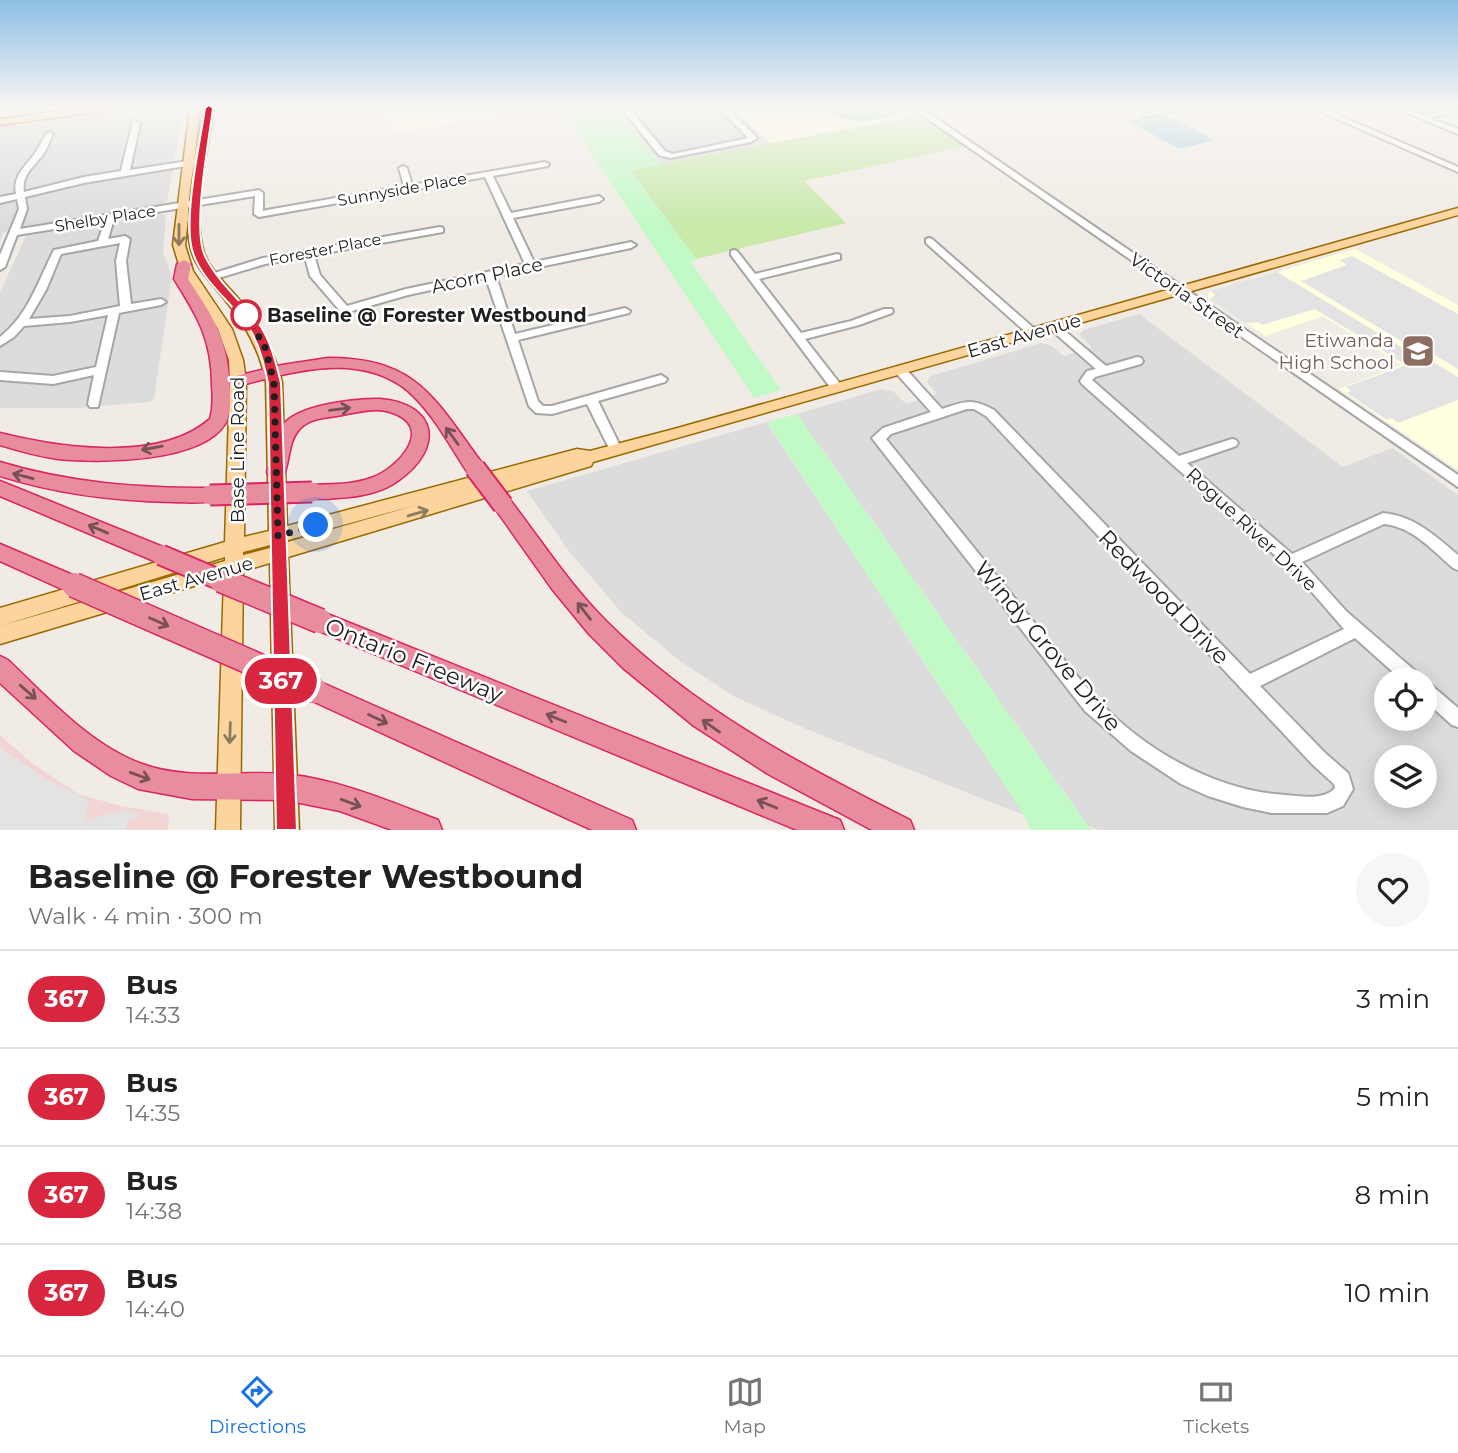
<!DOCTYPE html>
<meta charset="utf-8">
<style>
body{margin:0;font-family:Montserrat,sans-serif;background:#f6f6f6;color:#222;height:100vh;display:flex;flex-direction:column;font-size:26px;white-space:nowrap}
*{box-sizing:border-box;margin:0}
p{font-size:23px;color:#767676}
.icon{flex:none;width:38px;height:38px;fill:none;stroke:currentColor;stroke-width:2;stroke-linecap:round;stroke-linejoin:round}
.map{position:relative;height:830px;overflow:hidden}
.sheet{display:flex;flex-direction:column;background:#fff;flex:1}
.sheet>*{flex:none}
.badge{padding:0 14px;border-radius:23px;font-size:24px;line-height:46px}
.buttons{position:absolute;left:1374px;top:668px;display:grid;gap:14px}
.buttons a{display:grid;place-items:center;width:63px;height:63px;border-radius:50%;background:#fff;box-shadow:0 4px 18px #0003;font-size:35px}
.you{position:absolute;width:35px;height:35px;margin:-18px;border:5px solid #fff;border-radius:50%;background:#1a73e8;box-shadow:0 0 0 10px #1a73e833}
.map>.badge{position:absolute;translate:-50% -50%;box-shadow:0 0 0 4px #fff}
.round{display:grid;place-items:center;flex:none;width:74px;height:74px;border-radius:37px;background:#f6f6f6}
.overview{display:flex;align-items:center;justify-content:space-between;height:119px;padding:0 28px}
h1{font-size:33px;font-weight:700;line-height:52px}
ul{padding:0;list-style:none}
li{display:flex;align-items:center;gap:21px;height:98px;padding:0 28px;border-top:2px solid #e0e0e0}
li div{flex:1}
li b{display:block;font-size:26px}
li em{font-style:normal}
li .badge{min-width:77px;font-weight:700;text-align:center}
.menu{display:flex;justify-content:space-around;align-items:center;height:98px;border-top:2px solid #e0e0e0;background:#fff;font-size:19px;color:#767676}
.menu a{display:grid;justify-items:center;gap:4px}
.menu .on{color:#1a73e8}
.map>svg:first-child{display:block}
</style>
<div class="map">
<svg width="1458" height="830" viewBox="0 0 1458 830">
<rect width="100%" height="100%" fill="#f0ece5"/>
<path fill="#dddcdc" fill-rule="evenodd" d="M141,108h43l-17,93 -8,4 -155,27 -4,10v-115z
M616,108h118l37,36 -110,20z
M160,214l6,1 -3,37 9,24 -18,123 -5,3 -70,6h-79v-116l26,-56z
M1139,314l204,153 49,-19 66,47v335h-359l-11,-4 -291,-412 84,-25 13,3 12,12 31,-10 -10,-12 4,-6 110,-33 9,2 14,11 10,-3 18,-6 -13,-12 5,-5zM1386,681h38v38h-38zM1386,758h38v38h-38z
M767,422l257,393 -218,-86 -71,-32 -55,-36 -58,-48 -54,-63 -41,-59z"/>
<path fill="#f1d6d4" d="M0,735l32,28 46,31 43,12 48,8 -1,16h-168z"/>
<path fill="#ffffdf" d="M386,108h157l-149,25z
M734,108h176l11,7 -150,29z
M1355,249l103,56v165l-119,-81 62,-24 -78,-49 -57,20 -58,-38 1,-6z"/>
<path fill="#c9eaab" d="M921,115l45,31 -162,35 42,42 -150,36 -66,-89z"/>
<path fill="#c2fac7" d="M561,108h55l45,56 -31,7 66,88 -5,3 90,128 -27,8z
M797,414l291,412 3,4h-60l-7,-15 -257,-393z"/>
<path fill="#83dfbc" d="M825,108h63l10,7c-26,5 -48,13 -73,-7z"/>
<path fill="#e3e3e3" d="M1352,256l106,58v55l-35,-21 -7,2 -115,-69 46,-16 -7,-5z
M1277,272l151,91 5,-1 25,15v23l-60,23 -6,-5 -5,2 -40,-27 4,-2 -5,-4 60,-22 -91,-56 -53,16 -5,-3 -12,1 -35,-24 5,-4 -4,-4z
M0,748l48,32 40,20 -2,21 37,-11 18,6 -13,5 -2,9h-126z"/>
<path fill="#a5d0de" d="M1167,116l48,24 -36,9 -49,-27 10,-5z"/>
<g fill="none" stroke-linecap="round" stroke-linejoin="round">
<defs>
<path id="minor" d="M621,108h8l36,43 8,3 75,-16 -29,-30h8l30,30 -6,4 -81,16 -11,-3z
M912,108h9l537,367v12z
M1176,108h19l-47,8 -4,-2z
M1312,108h10l136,59v5z
M1395,108h10l17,7 36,-7v3l-29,7 29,11v5z
M133,121l7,2 -10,47 58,-9h3v4l-107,18 -59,14 2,12 -7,20 239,-39 4,3v18l4,-1 137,-24 -5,-18 4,-2 4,2 5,17 133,-23 4,2 -1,2 -55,10 18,37 88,-17 4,3 -4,3 -86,16 21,44 97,-20 5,3 -5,3 -135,28 19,58 110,-26 5,3 -1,2 -111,27 20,61 5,5h9l109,-31 6,4 -2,3 -67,19 24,49 -1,3h-10l-1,-3 -23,-46 -35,10 -16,-1 -7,-7 -43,-128 -78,17 -63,18 -4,-1 -31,-36 -5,-19 -40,7 -53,16 -5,-3 1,-2 55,-17 177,-31 3,1v4l-129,23 6,20 27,31 59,-17 119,-25 -40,-87 -226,40 -5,-3 1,-18 -141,23 -6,20 17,-3 5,3 -4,22 5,43 30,-5 5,3 -5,3 -42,8 -21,94h-8l-2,-3 6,-29 -41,9 -53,-4v-8l53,4 43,-9 12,-52 -38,7 -46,4 -10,11 -14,9v-9c29,-23 38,-56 54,-87l44,-9 7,-20 -88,14 -12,32 -5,3v-15l19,-46 -2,-10 -17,4v-6l16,-3c-4,-20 12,-29 21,-44 5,-7 6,-14 12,-18l4,2c-3,7 -6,15 -11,22 -9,11 -21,20 -18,36l60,-15 37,-6zM120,243l-4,18 4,45 -50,10 -41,3 17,-29 15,-36z
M929,238l3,1 105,92 1,2 -1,2h-8l-103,-92v-4z
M734,250l3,1 18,23 82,-20 3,1v4l-81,20 42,54 50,-12 33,-12h8l1,2 -1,2 -33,12 -54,14 36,46 2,3 -2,3h-8l-102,-136v-4z
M1054,324l4,1 48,41 31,-9 4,1 2,3 -2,3 -46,13 -3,3 87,76 53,-17 4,1 2,3 -2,3 -49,17 105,91 91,-41c32,3 52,23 75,42v15l-5,-2c-21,-18 -40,-41 -69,-44l-82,38 44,49 75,65 2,5h-20l-48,-43 -95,48 65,67 23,20 5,16 -10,17 -16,7h-55l-29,-6 -35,-11 -27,-12 -50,-33 -46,-40 -213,-273 11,-10 48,-16 -35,-39 -2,-3 6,-4 4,1 38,42c23,-8 30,-11 52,1l256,264 94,-45 -46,-53 -216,-192 -2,-3 7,-10 9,-2 -46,-40 -1,-2zM967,409h7l12,7 327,349 21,19 1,4c-11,13 -35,8 -50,7 -70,-4 -143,-46 -189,-97 -29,-33 -56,-69 -84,-103 -42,-52 -84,-104 -126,-156l5,-5z
M1424,681l6,3 28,24v19l-6,-2 -28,-25z"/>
<path id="major" d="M84,108h25l-5,3 -104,14v-6z
M190,108h10l-15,137 8,26 39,58 11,31 3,21 -2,156 25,-6 -3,-149c-6,-31 -20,-57 -40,-81 -11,-14 -25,-27 -32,-43 -16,-35 4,-113 10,-150h10c-6,42 -23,104 -10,145 6,17 21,30 33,44 21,25 37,52 45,85l5,144 290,-77 13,2 84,-22 784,-221v7l-865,247 -2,4 -303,91 11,273h-24l-5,-267 -27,8 -3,259h-24l8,-253 -224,67v-18l225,-65v-4l-225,69v-18l225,-66 5,-161 -1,-21 -11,-31 -37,-58 -8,-26zM420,504l-132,38v-2zM270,545v3l-27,7v-3z"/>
<path id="highway" d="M184,260l7,4 -3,15c28,43 40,60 42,113 0,11 1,22 -5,32 -24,39 -127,39 -167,35 -20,-3 -39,-8 -58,-14v-12c60,15 160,30 210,-14 3,-11 3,-22 2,-33 0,-46 -14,-69 -38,-107l3,-15z
M328,358c89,0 106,40 154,105l2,5 -2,5h-14c-18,-27 -35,-60 -60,-82 -49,-40 -116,-19 -170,-5l-8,-5 2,-4 50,-12z
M380,399c58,5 64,49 19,81 -17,13 -41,17 -62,18 -10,1 -22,2 -32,-1l-3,-5 3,-5 7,-2c19,-1 40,0 59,-7 27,-9 66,-52 19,-66 -16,-5 -36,1 -53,4 -14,2 -30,3 -39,15 -10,12 -8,32 -15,46h-14l-2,-5c5,-15 6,-33 15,-46 16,-22 73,-27 98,-27z
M0,462c69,21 138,26 210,26l7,2 3,5 -3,5c-14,4 -30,2 -44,2 -59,-1 -116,-8 -173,-26z
M0,481l168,68 3,6 -3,6 -7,2 -7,-2 -154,-65z
M503,498l7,2c31,40 59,84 95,120 88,88 195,145 305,200l4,10h-42l-104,-56 -74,-48 -71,-58 -34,-34 -37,-45 -56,-79 -3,-5 3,-5z
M0,544l82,35 3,6 -3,6 -8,3 -8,-3 -66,-30z
M320,611l520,209 4,10h-47l-485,-202 -3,-7 3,-7z
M0,656l8,4c39,37 82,85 134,104 46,17 96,6 143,10 52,5 104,27 153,46l4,10h-50l-52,-19 -55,-11 -93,-1 -54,-10 -27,-13 -37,-25 -74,-68z
M316,680l316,140 4,10h-44l-284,-131 -4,-8 4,-8z"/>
</defs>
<use href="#minor" stroke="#a6a6a6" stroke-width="4"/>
<use href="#major" stroke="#9a6800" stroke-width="3"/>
<use href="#highway" stroke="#dc2461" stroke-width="3"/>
<use href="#minor" fill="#fff" fill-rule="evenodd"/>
<use href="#major" fill="#fcd49e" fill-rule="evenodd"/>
<use href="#highway" fill="#e78d9d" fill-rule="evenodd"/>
<defs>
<path id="highway-bridge-far1" d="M475,468l28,37
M210,495l102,-3
M161,555l64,27"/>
<path id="highway-bridge" d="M221,580l99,41
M74,585l242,106"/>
</defs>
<use href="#highway-bridge-far1" stroke="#dc2461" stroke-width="23" stroke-linecap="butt"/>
<use href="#highway-bridge" stroke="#dc2461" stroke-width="27" stroke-linecap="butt"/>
<use href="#highway-bridge-far1" stroke="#e78d9d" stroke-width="19"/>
<use href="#highway-bridge" stroke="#e78d9d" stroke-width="24"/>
</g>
<defs><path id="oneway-shaft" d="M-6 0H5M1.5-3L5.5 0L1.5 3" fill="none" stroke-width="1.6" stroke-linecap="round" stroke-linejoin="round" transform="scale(1.75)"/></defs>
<g stroke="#8e7a5e">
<use href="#oneway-shaft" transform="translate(179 235) rotate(90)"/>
<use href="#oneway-shaft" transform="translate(418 513) rotate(-16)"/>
<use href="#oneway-shaft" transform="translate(230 733) rotate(92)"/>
</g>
<g stroke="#795058">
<use href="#oneway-shaft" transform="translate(340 409) rotate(-8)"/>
<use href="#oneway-shaft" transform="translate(452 436) rotate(-126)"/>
<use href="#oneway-shaft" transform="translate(152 448) rotate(170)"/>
<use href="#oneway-shaft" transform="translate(23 476) rotate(-166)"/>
<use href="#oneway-shaft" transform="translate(98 529) rotate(-157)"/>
<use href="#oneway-shaft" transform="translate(584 611) rotate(-128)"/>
<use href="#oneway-shaft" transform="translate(159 622) rotate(24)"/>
<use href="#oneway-shaft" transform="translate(28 692) rotate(41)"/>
<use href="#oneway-shaft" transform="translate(556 718) rotate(-158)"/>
<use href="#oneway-shaft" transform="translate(378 719) rotate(25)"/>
<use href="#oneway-shaft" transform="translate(711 726) rotate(-145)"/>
<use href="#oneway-shaft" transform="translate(140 776) rotate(20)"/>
<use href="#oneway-shaft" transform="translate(351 803) rotate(20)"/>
<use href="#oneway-shaft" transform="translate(767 804) rotate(-158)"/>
</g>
<linearGradient id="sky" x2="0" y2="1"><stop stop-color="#8dbfe4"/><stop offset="0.48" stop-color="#f8f6f3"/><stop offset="1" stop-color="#f8f6f3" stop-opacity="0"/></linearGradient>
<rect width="1458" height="224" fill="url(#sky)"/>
<path fill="#d7263d" stroke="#fff" stroke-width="2" d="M209,105l4,3c-4,33 -21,121 -8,148 14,28 39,47 56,71 11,17 15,37 20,56l16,447h-21l-8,-447c-4,-18 -8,-36 -17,-52 -16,-27 -48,-47 -58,-78 -11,-32 7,-109 12,-145z"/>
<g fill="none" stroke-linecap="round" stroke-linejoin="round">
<path stroke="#1f1f1f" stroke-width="7" stroke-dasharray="0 12.6" d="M246,315l19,32 9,36 4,153 38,-11"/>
</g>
<defs>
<symbol id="school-square" viewBox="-11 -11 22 22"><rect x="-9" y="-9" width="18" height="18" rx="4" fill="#8d6e63" stroke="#fff"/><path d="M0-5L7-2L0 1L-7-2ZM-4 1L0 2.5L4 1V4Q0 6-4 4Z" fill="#fff"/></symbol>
</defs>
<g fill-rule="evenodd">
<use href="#school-square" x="1399" y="332" width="38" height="38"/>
</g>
<circle fill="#fff" stroke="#d7263d" stroke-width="3.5" cx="246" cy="315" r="14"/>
<g text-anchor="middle" stroke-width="5" stroke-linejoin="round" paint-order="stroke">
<g font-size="16" fill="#1f1f1f" stroke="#fff">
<text transform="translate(402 189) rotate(-10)" y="6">Sunnyside Place</text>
<text transform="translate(105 218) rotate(-9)" y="6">Shelby Place</text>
<text transform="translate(325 249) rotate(-11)" y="6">Forester Place</text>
</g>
<g font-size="19" fill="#1f1f1f" stroke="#fff">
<text transform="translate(487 275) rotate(-12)" y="7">Acorn Place</text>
<text transform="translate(1187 295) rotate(35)" y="7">Victoria Street</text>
<text transform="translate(1024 335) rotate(-16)" y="7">East Avenue</text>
<text transform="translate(237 450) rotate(-90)" y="7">Base Line Road</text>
<text transform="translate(1252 529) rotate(43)" y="7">Rogue River Drive</text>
<text transform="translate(196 578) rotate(-16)" y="7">East Avenue</text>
</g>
<g font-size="19" font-weight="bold" fill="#1f1f1f" stroke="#fff" text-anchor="start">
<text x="267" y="322">Baseline @ Forester Westbound</text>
</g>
<g font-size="19" fill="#785e54" stroke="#fff" text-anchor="end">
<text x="1394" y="347">Etiwanda<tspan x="1394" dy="22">High School</tspan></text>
</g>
<g font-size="23" fill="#1f1f1f" stroke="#fff">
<text transform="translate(1164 597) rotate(46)" y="8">Redwood Drive</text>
<text transform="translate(1048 646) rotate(50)" y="8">Windy Grove Drive</text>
<text transform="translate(414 660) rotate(22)" y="8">Ontario Freeway</text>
</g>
</g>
</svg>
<div class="buttons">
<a><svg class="icon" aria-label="locate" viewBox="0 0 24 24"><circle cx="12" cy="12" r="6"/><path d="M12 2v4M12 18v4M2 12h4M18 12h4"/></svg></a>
<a><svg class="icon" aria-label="layers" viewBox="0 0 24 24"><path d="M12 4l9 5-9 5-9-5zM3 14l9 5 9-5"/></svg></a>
</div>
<div class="you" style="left:316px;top:525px"></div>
<b class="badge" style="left:281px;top:681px;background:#d7263d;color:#fff">367</b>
</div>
<section class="sheet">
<div class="overview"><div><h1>Baseline @ Forester Westbound</h1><p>Walk · 4 min · 300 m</p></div><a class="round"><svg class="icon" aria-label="heart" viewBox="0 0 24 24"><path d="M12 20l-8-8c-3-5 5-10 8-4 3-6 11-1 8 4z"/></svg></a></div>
<ul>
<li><span class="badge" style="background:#d7263d;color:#fff">367</span><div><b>Bus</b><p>14:33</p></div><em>3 min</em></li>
<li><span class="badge" style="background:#d7263d;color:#fff">367</span><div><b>Bus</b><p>14:35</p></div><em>5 min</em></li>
<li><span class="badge" style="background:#d7263d;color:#fff">367</span><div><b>Bus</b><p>14:38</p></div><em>8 min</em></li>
<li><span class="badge" style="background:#d7263d;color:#fff">367</span><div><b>Bus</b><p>14:40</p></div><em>10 min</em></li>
</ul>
</section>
<nav class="menu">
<a class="on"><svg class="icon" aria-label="directions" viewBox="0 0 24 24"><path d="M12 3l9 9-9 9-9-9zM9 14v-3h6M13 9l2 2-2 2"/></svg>Directions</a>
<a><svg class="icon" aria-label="map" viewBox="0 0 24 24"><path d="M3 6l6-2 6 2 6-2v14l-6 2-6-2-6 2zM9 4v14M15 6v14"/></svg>Map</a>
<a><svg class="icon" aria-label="tickets" viewBox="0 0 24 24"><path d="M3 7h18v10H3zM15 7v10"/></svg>Tickets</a>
</nav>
